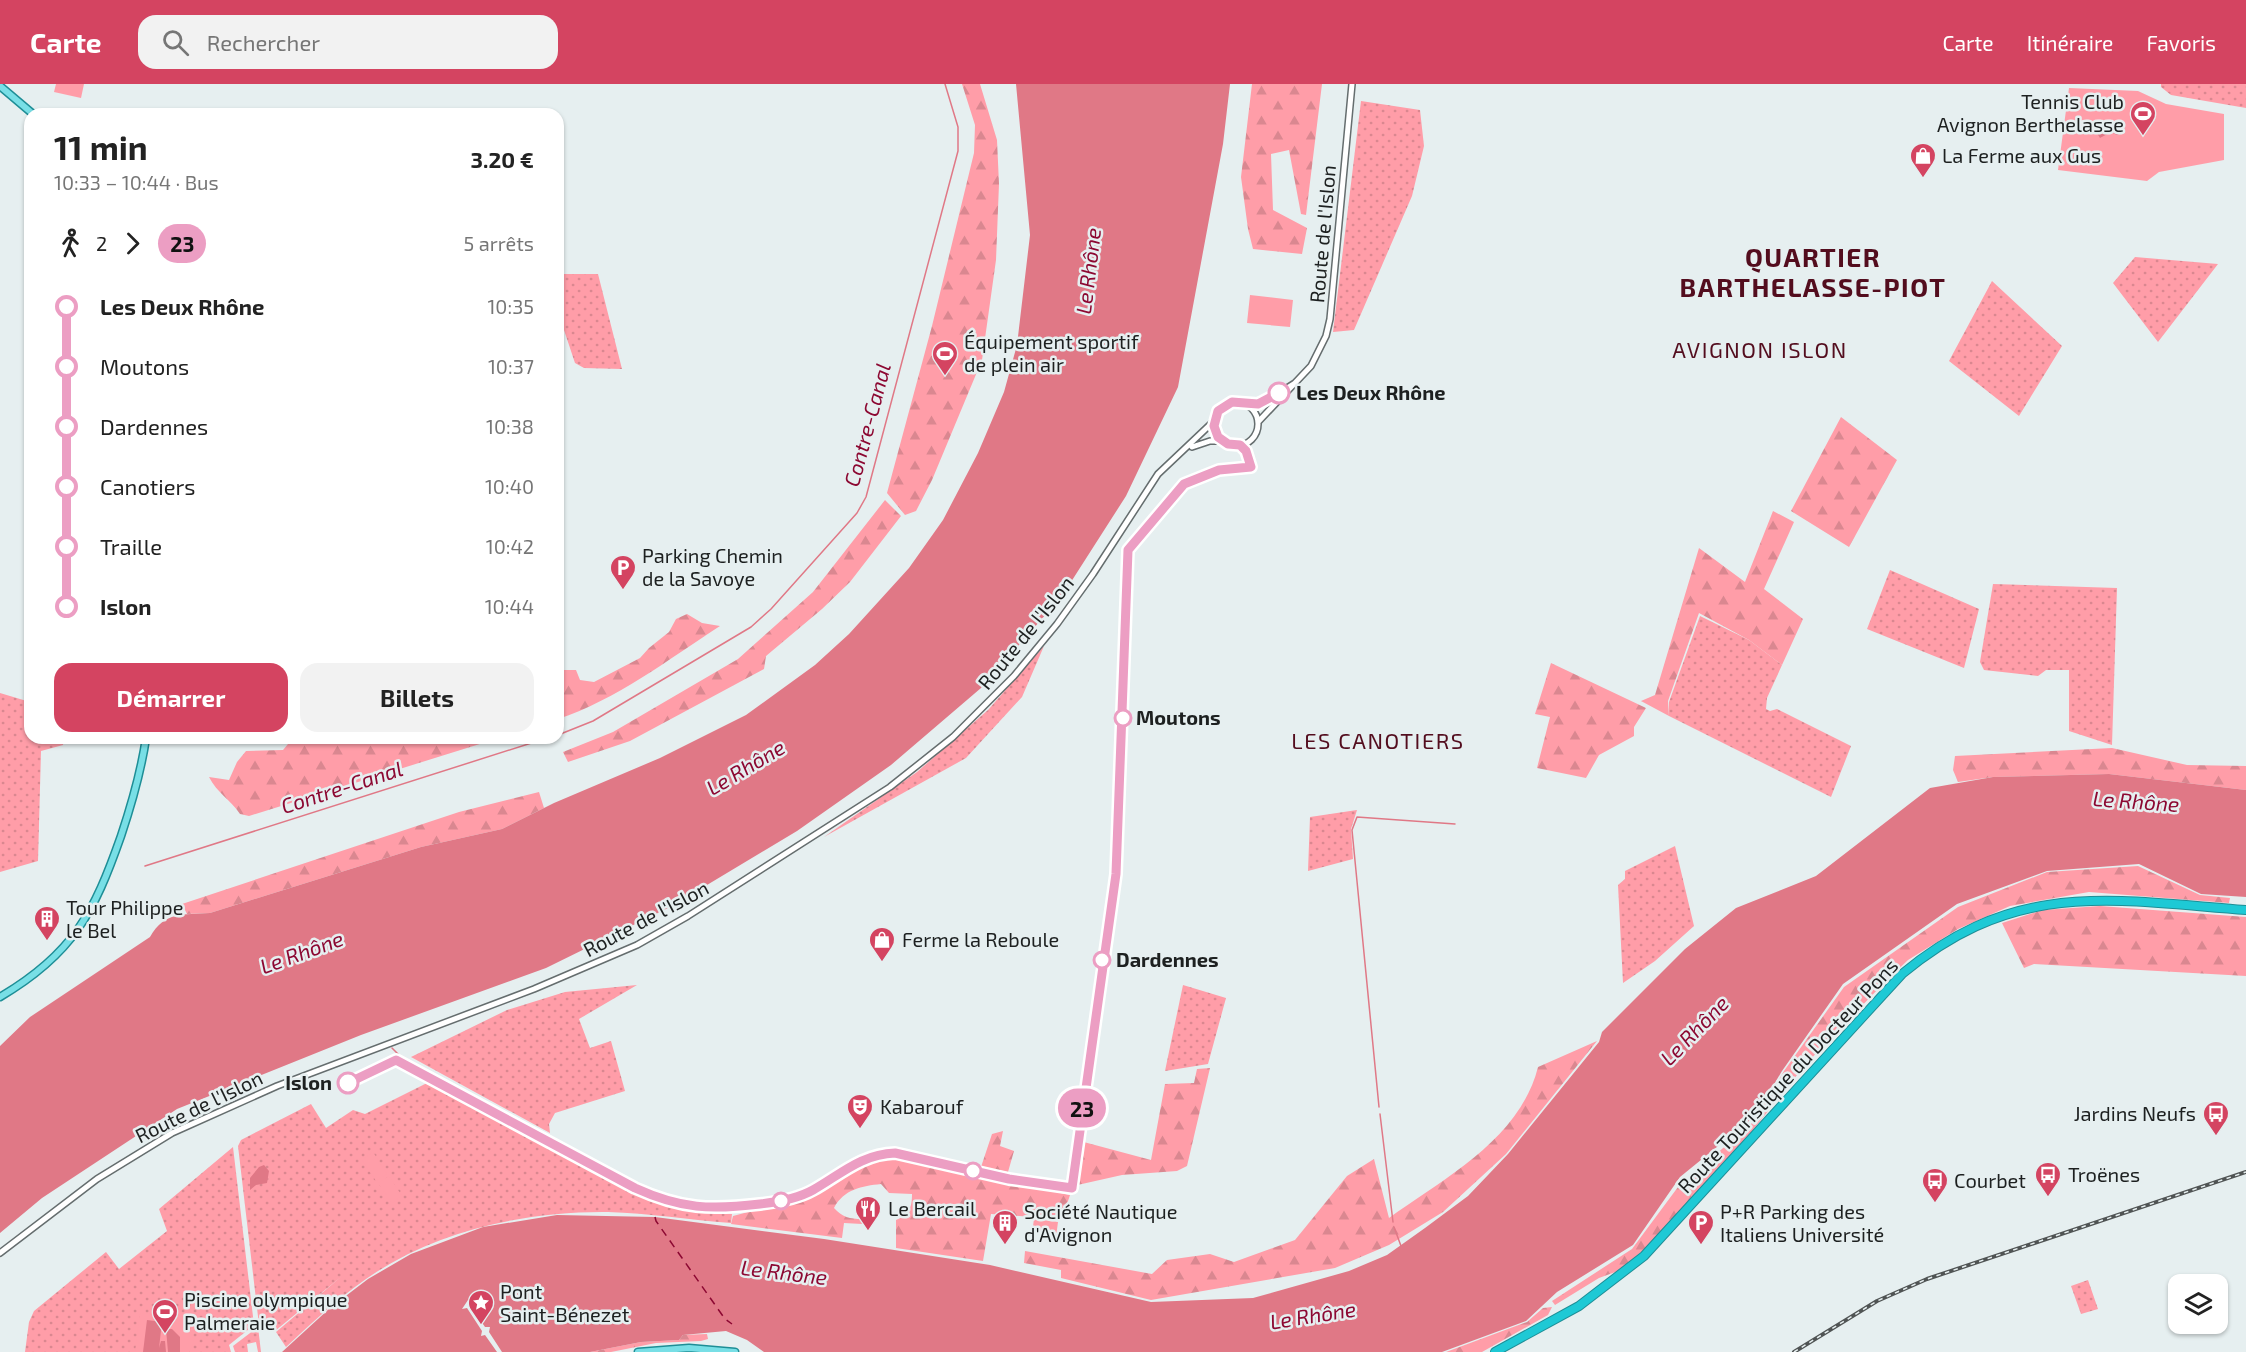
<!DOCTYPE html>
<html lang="fr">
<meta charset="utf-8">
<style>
body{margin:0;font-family:"Exo 2",sans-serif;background:#f2f2f2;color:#222;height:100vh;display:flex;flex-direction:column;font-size:22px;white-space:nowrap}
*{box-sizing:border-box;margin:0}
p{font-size:20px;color:#767676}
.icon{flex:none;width:33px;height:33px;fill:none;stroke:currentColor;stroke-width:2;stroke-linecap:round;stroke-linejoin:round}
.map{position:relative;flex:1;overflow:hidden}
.sheet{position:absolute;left:24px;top:24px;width:540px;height:636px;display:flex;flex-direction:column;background:#fff;border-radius:18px;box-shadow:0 2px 4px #0004}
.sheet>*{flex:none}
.badge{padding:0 12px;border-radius:20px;font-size:21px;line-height:39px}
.tools{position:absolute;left:2168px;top:1190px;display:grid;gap:12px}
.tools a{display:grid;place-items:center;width:60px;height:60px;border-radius:12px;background:#fff;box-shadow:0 2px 4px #0004;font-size:30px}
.map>.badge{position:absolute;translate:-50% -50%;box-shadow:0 0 0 3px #fff}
.legs{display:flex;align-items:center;gap:9px;height:66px;padding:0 30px;font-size:20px}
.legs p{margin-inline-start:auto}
.headline{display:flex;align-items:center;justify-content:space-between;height:102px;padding:0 30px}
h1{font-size:33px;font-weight:700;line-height:45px}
.primary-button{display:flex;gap:12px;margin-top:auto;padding:12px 30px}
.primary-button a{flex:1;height:69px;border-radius:18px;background:#d44461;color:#fff;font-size:24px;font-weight:700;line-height:69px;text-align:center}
.primary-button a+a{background:#f2f2f2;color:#222}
ul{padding:0 30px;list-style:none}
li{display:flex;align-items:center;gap:21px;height:60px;font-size:22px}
li i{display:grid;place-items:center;width:9px;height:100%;margin:0 8px;background:currentColor}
li i::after{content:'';width:15px;height:15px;margin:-8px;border:4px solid;border-radius:50%;background:#fff}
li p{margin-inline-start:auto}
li:first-child i{background:linear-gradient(#0000 50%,currentColor 0)}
li:last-child i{background:linear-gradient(currentColor 50%,#0000 0)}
header{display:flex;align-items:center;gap:36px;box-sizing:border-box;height:84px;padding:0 30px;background:#d44461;color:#fff}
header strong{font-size:28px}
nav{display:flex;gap:33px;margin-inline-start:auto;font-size:21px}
.search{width:420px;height:54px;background:#f2f2f2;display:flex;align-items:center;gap:15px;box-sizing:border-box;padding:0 21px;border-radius:18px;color:#767676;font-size:22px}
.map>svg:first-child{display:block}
</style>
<header>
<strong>Carte</strong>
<div class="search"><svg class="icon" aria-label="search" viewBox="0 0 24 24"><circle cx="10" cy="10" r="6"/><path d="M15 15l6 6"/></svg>Rechercher</div>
<nav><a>Carte</a><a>Itinéraire</a><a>Favoris</a></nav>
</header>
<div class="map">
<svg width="2246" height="1268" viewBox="0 0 2246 1268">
<defs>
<pattern id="green-dots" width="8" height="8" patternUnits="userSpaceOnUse" patternTransform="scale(1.5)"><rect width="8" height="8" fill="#ff9da8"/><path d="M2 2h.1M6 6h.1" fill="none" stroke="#da8790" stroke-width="1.8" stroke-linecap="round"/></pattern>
<pattern id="forest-firs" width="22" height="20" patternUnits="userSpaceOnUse" patternTransform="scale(1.5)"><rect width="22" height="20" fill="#ff9da8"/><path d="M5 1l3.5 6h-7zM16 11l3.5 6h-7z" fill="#da8790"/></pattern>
</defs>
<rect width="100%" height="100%" fill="#e6eff0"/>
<path fill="url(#green-dots)" d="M2161,0h85v24l-75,-13 -10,-8z
M1361,17l59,9 4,36 -12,50 -58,134 -21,2z
M2135,173l83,7 -60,78 -45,-59z
M558,190h40l24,95 -38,-1 -9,-5 -17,-51z
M1992,197l70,65 -43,70 -70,-55z
M1890,486l89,39 -15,59 -97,-39z
M1993,500l124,4 -5,157 -43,-14v-61h-23l-8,6 -54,-6 -4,-8z
M1700,532l49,24 33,25 -15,33 -1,11 4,2 7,-2 74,37 -20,51 -162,-81v-14z
M1044,562l-22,51 -56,61 -142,79 93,-65 71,-62z
M0,609l30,9v36h34l-1,7 -22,6 -3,110 -38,11z
M1357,726l-6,19 2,30 -45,12 2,-54z
M1675,762l19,80 -39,35 -32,22 -5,-98 7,-6v-8z
M637,901l-58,34 11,29 21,-7 14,50 -70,22 -6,11 1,9 -139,-76 96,-47 58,-18z
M1183,901l43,13 -18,66 -43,7z
M429,998l202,111 46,16 55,5 -1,9c-41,-3 -82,-10 -123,-11 -83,-1 -174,19 -242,67 -29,20 -54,44 -80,68l-10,-15 66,-56 -67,55 -16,-6 -21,-179 3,-6 70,-36 15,24 27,-18 12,4z
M233,1063l21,178 -25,20 2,7h-206l4,-30 5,-11 72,-59 13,17 48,-38 -8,-22z
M2088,1196l10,29 -17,5 -10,-28z
M258,1243l3,25h-3l-2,-10 -9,2 1,8h-13l-2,-6z"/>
<path fill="url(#forest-firs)" d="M962,0h18l17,56 2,44 -3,76 -14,100 -50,120 -16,31 -11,4 -18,-22 45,-167 42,-173 1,-28z
M1252,0h70l-16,131 -5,-1 -12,-64 -18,4 2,56 34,18 -5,26 -49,-5 -5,-20 -7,-52z
M1841,333l56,43 -48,87 -58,-36z
M885,416l16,16 -51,66 -28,27 -56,47 -2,13 -134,72 -62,21 -5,-10 50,-20 125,-73 75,-67z
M1773,427l21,11 -30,67 39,30 -21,46 -33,-25 -50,-27 -31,88 1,15 -28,-15 14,-6 44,-147 46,34z
M687,530l15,9 18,3c-51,33 -104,74 -162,93v-43l6,-6h12l4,10 14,2 46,-24 9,-10 20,-16 7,-13z
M1551,579l95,45 -12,19v9l-35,19 -13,23 -49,-10 13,-51 -15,-3z
M293,654h206l-250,78 -9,-2c-10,-15 -23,-21 -31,-37l20,3 8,-18 9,-11 37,-1z
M2112,664l75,17 59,1v24l-137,-16 -116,3 -35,5 -5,-12 2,-14z
M539,708l5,16 -42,21 -81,18 -211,66 -23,1 -5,-10 277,-92z
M2138,782l62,29 30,3 -1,5 -140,-11 -79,14 -52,23 -50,31 -27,26 -76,79 -61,76 -94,104 -32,26 -19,7 -44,27 -3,-4 80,-52 46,-62 74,-64 32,-52 60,-84 114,-80 89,-35z
M2100,822l146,11v59l-212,-12 -10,4 -22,-45 41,-13z
M1597,957l-91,113 -63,58 -54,33 -54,23 -184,32 -90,-22v-8l-37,-7 1,-12 127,23 15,-14 43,-6 24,8 61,-22 52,-64 27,-17 15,59c56,-40 131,-79 149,-151z
M1210,984l-23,98 -10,5 -55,4 -49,11 7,-45 71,19 14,-76 29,-1 3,-14z
M1003,1047l-3,15 14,5 -6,21 -27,-5 11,-33z
M901,1075l169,36 -8,24 -71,-5 -8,47 -87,-13v-28c13,-5 16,-12 16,-26l-23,-1 -8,-9c-19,2 -37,5 -47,24 8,9 16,11 28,11v5l-18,-1 -2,15 -111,-14 2,-8 83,-22 54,-33z
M1552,1223l-4,8 -66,37h-36l81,-30 16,-14z
M707,1250l1,5 -7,2 -45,2 -45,9h-21l51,-10 38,-2 4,-5z"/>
<path fill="#ff9da8" d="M56,0h28l-3,14 -27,-6z
M2069,4l69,3 28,13 58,10v46l-65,12 -12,9 -89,-11z
M1250,211l43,5 -3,27 -43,-4z
M373,1068l14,22 -11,7 -14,-21z
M389,1092l13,20 -10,7 -14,-20z
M1034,1135l24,3 -2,15 -24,-4z
M140,1229l47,3 7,26 -5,10h-54z"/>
<path fill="#e07886" d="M1016,0h214l-7,60 -45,243 -52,109 -64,100 -81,92 -90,77 -94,66 -125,75 -126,62 -185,67 -184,74 -135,89 -42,35v-187l30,-29 120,-80c15,-26 33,-22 60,-24l211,-66 81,-18 52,-26 106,-45 86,-43 69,-50 34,-31 60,-66 34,-48 35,-67 26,-61 13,-47 13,-110z
M2105,37l5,7 5,-5 5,2 1,8 -4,2 -6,-3 -11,6 -8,-13 4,-3 6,3z
M2109,690l137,16v107l-45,-3 -62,-30 -92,7 -90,33 -114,80 -61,87 -27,45 -75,61 -47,68 -76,47 -31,29 -84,31h-678l-17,-12 -21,-9 -43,4 -4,5 -38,2 -51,10h-308l48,-44 38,-29 43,-25 72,-27 74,-12 98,2 169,22 166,26 161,37 102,-4 96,-27 38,-16 38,-27 43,-32 40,-42 91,-112 3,-10 83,-83 51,-41 80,-32 114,-88 63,-11z
M264,1081l5,6 -2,12 -11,2 -6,5v-12l9,-11z
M147,1236l15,2 -3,26 2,-7h4l1,11h-23z
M166,1245h6l8,8v15h-12z"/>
<path fill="#e6eff0" d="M468,1216h6l-2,8 13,19h5l-1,5 13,20h-5l-12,-17 -4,1 1,-5 -15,-23 -5,1z"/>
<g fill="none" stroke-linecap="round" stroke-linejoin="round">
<path stroke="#e07886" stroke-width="1.5" d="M558,651l35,-14 158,-94 20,-18 86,-96 9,-16 92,-346v-24l-13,-43
M145,782l402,-128
M392,964l6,6
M409,977l252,135c42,13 79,8 121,1
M1379,1023l-27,-277 5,-13 98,7
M1380,1030l13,108
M1394,1143l7,19"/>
<path stroke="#8c0832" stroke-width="1.5" stroke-dasharray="8 6" stroke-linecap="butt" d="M655,1133l1,4 69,98 7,5"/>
<defs>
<path id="minor" d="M1214 340a22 22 0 1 1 44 0a22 22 0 1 1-44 0Z
M1247,320l21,-4 27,-17
M1258,338l53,-56 15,-30 4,-17 22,-235
M1192,363l18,-6h12
M0,1169l97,-74 75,-46 105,-47 257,-97 103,-44 51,-29 202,-129 63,-50 61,-61 43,-52 36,-50 65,-100 56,-53"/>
<path id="major" d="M0,2l33,28
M0,913c73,-43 94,-84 121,-161 11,-33 20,-64 25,-98
M638,1268l51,-4 46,4"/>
<path id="highway" d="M1495,1268l84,-46 65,-50 258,-282c114,-95 208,-74 344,-64"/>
</defs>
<use href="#minor" stroke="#656d6e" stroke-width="8"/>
<use href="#major" stroke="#1e8e96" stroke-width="9"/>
<use href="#highway" stroke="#1e8e96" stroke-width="10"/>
<use href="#minor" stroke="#fff" stroke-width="5"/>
<use href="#major" stroke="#78dfe6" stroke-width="6"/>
<use href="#highway" stroke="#1ec9d5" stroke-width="8"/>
<defs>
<path id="rail" d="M1794,1268l83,-51 50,-22 319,-107"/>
</defs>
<use href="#rail" stroke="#505454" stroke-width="4"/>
<use href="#rail" stroke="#e6eff0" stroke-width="1.5" stroke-dasharray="4.5" stroke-linecap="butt"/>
</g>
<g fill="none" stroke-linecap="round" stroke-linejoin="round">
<defs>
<path id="line-1" d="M348,999l48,-23 239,128c46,21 76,22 125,16 18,-2 37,-5 53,-14 28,-16 49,-36 82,-37l114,26 63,9 44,-314 12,-324 56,-66 35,-14 32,-3 -5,-16 -6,-6 -12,-1 -10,-7 -4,-11 4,-15 14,-9 26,2 21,-11"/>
</defs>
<use href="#line-1" stroke="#fff" stroke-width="14"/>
<use href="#line-1" stroke="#ec9ec3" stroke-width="9"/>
</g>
<defs>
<symbol id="stadium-pin" viewBox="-11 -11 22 30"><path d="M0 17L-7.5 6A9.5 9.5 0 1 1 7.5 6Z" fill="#d44461" stroke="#e6eff0"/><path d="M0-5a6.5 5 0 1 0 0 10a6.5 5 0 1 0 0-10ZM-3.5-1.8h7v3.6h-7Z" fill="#fff"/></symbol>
<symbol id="shop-pin" viewBox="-11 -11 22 30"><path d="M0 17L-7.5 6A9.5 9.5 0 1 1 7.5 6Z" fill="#d44461" stroke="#e6eff0"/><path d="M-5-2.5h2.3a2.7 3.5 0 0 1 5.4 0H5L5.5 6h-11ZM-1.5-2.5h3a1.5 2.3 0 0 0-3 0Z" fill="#fff"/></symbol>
<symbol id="parking-pin" viewBox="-11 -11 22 30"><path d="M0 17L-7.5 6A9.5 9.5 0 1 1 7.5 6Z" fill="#d44461" stroke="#e6eff0"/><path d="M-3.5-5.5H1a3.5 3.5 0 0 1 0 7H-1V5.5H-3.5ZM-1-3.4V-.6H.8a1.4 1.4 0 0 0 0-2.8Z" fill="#fff"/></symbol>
<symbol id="building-pin" viewBox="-11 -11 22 30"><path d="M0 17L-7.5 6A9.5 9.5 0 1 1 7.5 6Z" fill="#d44461" stroke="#e6eff0"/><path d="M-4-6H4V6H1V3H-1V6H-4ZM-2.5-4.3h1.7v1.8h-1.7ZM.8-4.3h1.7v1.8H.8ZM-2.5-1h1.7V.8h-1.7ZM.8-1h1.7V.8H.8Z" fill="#fff"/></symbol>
<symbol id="theatre-pin" viewBox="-11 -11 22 30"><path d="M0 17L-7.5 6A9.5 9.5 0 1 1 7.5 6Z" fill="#d44461" stroke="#e6eff0"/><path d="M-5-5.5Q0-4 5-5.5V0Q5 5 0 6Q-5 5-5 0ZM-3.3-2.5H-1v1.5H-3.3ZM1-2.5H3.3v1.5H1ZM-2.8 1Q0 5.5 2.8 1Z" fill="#fff"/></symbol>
<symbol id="bus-pin" viewBox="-11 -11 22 30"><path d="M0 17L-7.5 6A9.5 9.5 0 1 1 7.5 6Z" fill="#d44461" stroke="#e6eff0"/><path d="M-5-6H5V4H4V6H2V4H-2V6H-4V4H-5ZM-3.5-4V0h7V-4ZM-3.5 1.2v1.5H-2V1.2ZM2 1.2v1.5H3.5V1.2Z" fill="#fff"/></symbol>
<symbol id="restaurant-pin" viewBox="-11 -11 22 30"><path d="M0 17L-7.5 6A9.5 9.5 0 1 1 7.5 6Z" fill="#d44461" stroke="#e6eff0"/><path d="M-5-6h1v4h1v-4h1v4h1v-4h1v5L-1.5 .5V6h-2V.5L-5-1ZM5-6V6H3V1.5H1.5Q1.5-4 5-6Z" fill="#fff"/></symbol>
<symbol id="sight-pin" viewBox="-11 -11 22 30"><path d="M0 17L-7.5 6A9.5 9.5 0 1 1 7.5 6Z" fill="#d44461" stroke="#e6eff0"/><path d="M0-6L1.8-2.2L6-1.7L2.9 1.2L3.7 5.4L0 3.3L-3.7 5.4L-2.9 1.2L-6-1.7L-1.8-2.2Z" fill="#fff"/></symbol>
</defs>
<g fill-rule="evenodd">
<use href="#stadium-pin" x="2128" y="15" width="30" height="40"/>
<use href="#shop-pin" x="1908" y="57" width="30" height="40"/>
<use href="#stadium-pin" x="930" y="255" width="30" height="40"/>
<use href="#parking-pin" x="608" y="469" width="30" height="40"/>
<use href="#building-pin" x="32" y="820" width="30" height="40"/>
<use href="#shop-pin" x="867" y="841" width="30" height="40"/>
<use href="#theatre-pin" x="845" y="1008" width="30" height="40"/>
<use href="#bus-pin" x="2201" y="1015" width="30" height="40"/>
<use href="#bus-pin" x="2033" y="1076" width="30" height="40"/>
<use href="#bus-pin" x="1920" y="1082" width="30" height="40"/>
<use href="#restaurant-pin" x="853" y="1110" width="30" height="40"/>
<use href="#building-pin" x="990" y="1124" width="30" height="40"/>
<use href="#parking-pin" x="1686" y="1124" width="30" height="40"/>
<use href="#sight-pin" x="466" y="1204" width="30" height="40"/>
<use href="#stadium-pin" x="150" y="1213" width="30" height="40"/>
</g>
<g fill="#fff" stroke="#ec9ec3" stroke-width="3">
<circle cx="1279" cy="309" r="10"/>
<circle cx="1123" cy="634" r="8"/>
<circle cx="1102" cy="876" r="8"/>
<circle cx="348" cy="999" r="10"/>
<circle cx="973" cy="1087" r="8"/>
<circle cx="781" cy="1117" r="8"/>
</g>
<g text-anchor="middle" stroke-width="5" stroke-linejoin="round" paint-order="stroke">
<g font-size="20" fill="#1d2020" stroke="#e6eff0" text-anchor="start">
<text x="2124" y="25" text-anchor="end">Tennis Club<tspan x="2124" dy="23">Avignon Berthelasse</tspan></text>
<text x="1942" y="79">La Ferme aux Gus</text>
<text x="964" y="265">Équipement sportif<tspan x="964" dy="23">de plein air</tspan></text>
<text x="642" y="479">Parking Chemin<tspan x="642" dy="23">de la Savoye</tspan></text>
<text x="66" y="831">Tour Philippe<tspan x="66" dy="23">le Bel</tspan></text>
<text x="902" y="863">Ferme la Reboule</text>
<text x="880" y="1030">Kabarouf</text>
<text x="2196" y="1037" text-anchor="end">Jardins Neufs</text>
<text x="2068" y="1098">Troënes</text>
<text x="1954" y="1104">Courbet</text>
<text x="888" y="1132">Le Bercail</text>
<text x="1024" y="1135">Société Nautique<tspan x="1024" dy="23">d'Avignon</tspan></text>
<text x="1720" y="1135">P+R Parking des<tspan x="1720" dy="23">Italiens Université</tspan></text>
<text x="500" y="1215">Pont<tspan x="500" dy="23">Saint-Bénezet</tspan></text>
<text x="184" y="1223">Piscine olympique<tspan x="184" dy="23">Palmeraie</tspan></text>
</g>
<g font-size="20" fill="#1d2020" stroke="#e6eff0">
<text transform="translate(1323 150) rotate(-85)" y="7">Route de l'Islon</text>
<text transform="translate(1026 549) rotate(-51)" y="7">Route de l'Islon</text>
<text transform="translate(646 835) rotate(-28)" y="7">Route de l'Islon</text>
<text transform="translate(1788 992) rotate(-47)" y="7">Route Touristique du Docteur Pons</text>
<text transform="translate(199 1023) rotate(-26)" y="7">Route de l'Islon</text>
</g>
<g font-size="20" font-weight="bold" fill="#1d2020" stroke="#e6eff0" text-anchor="start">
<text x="1296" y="316">Les Deux Rhône</text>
<text x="1136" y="641">Moutons</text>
<text x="1116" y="883">Dardennes</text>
<text x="332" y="1006" text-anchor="end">Islon</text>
</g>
<g font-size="21" font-style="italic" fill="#8c0832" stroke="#e6eff0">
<text transform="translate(1089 187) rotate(-83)" y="7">Le Rhône</text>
<text transform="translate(868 341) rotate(-75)" y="7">Contre-Canal</text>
<text transform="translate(746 684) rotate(-31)" y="7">Le Rhône</text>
<text transform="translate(342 704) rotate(-18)" y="7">Contre-Canal</text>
<text transform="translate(2136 718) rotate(4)" y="7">Le Rhône</text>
<text transform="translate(302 869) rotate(-20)" y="7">Le Rhône</text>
<text transform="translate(1695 947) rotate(-46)" y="7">Le Rhône</text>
<text transform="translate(784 1189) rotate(7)" y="7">Le Rhône</text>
<text transform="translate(1313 1232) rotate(-9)" y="7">Le Rhône</text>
</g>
<g font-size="22" letter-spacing="1.5" fill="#530d1e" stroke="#e6eff0">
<text x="1760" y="274">AVIGNON ISLON</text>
<text x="1378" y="665">LES CANOTIERS</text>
</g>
<g font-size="26" font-weight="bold" letter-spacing="1.5" fill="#530d1e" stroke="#e6eff0">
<text x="1813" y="183">QUARTIER<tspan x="1813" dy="30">BARTHELASSE-PIOT</tspan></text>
</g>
</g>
</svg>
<div class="tools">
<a><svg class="icon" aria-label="layers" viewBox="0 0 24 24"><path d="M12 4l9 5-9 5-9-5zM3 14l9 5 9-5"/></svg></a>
</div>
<b class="badge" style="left:1082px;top:1024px;background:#ec9ec3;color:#111">23</b>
<section class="sheet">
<div class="headline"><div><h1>11 min</h1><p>10:33 – 10:44 · Bus</p></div><b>3.20 €</b></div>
<div class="legs"><svg class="icon" aria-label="walk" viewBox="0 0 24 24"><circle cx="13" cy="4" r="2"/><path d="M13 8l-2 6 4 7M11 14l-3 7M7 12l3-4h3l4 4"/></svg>2<svg class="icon" aria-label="forward" viewBox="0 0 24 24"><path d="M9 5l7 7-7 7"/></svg><b class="badge" style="background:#ec9ec3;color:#111">23</b><p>5 arrêts</p></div>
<ul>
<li><i style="color:#ec9ec3"></i><b>Les Deux Rhône</b><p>10:35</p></li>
<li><i style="color:#ec9ec3"></i><span>Moutons</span><p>10:37</p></li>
<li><i style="color:#ec9ec3"></i><span>Dardennes</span><p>10:38</p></li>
<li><i style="color:#ec9ec3"></i><span>Canotiers</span><p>10:40</p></li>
<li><i style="color:#ec9ec3"></i><span>Traille</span><p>10:42</p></li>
<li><i style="color:#ec9ec3"></i><b>Islon</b><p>10:44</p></li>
</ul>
<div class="primary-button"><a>Démarrer</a><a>Billets</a></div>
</section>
</div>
